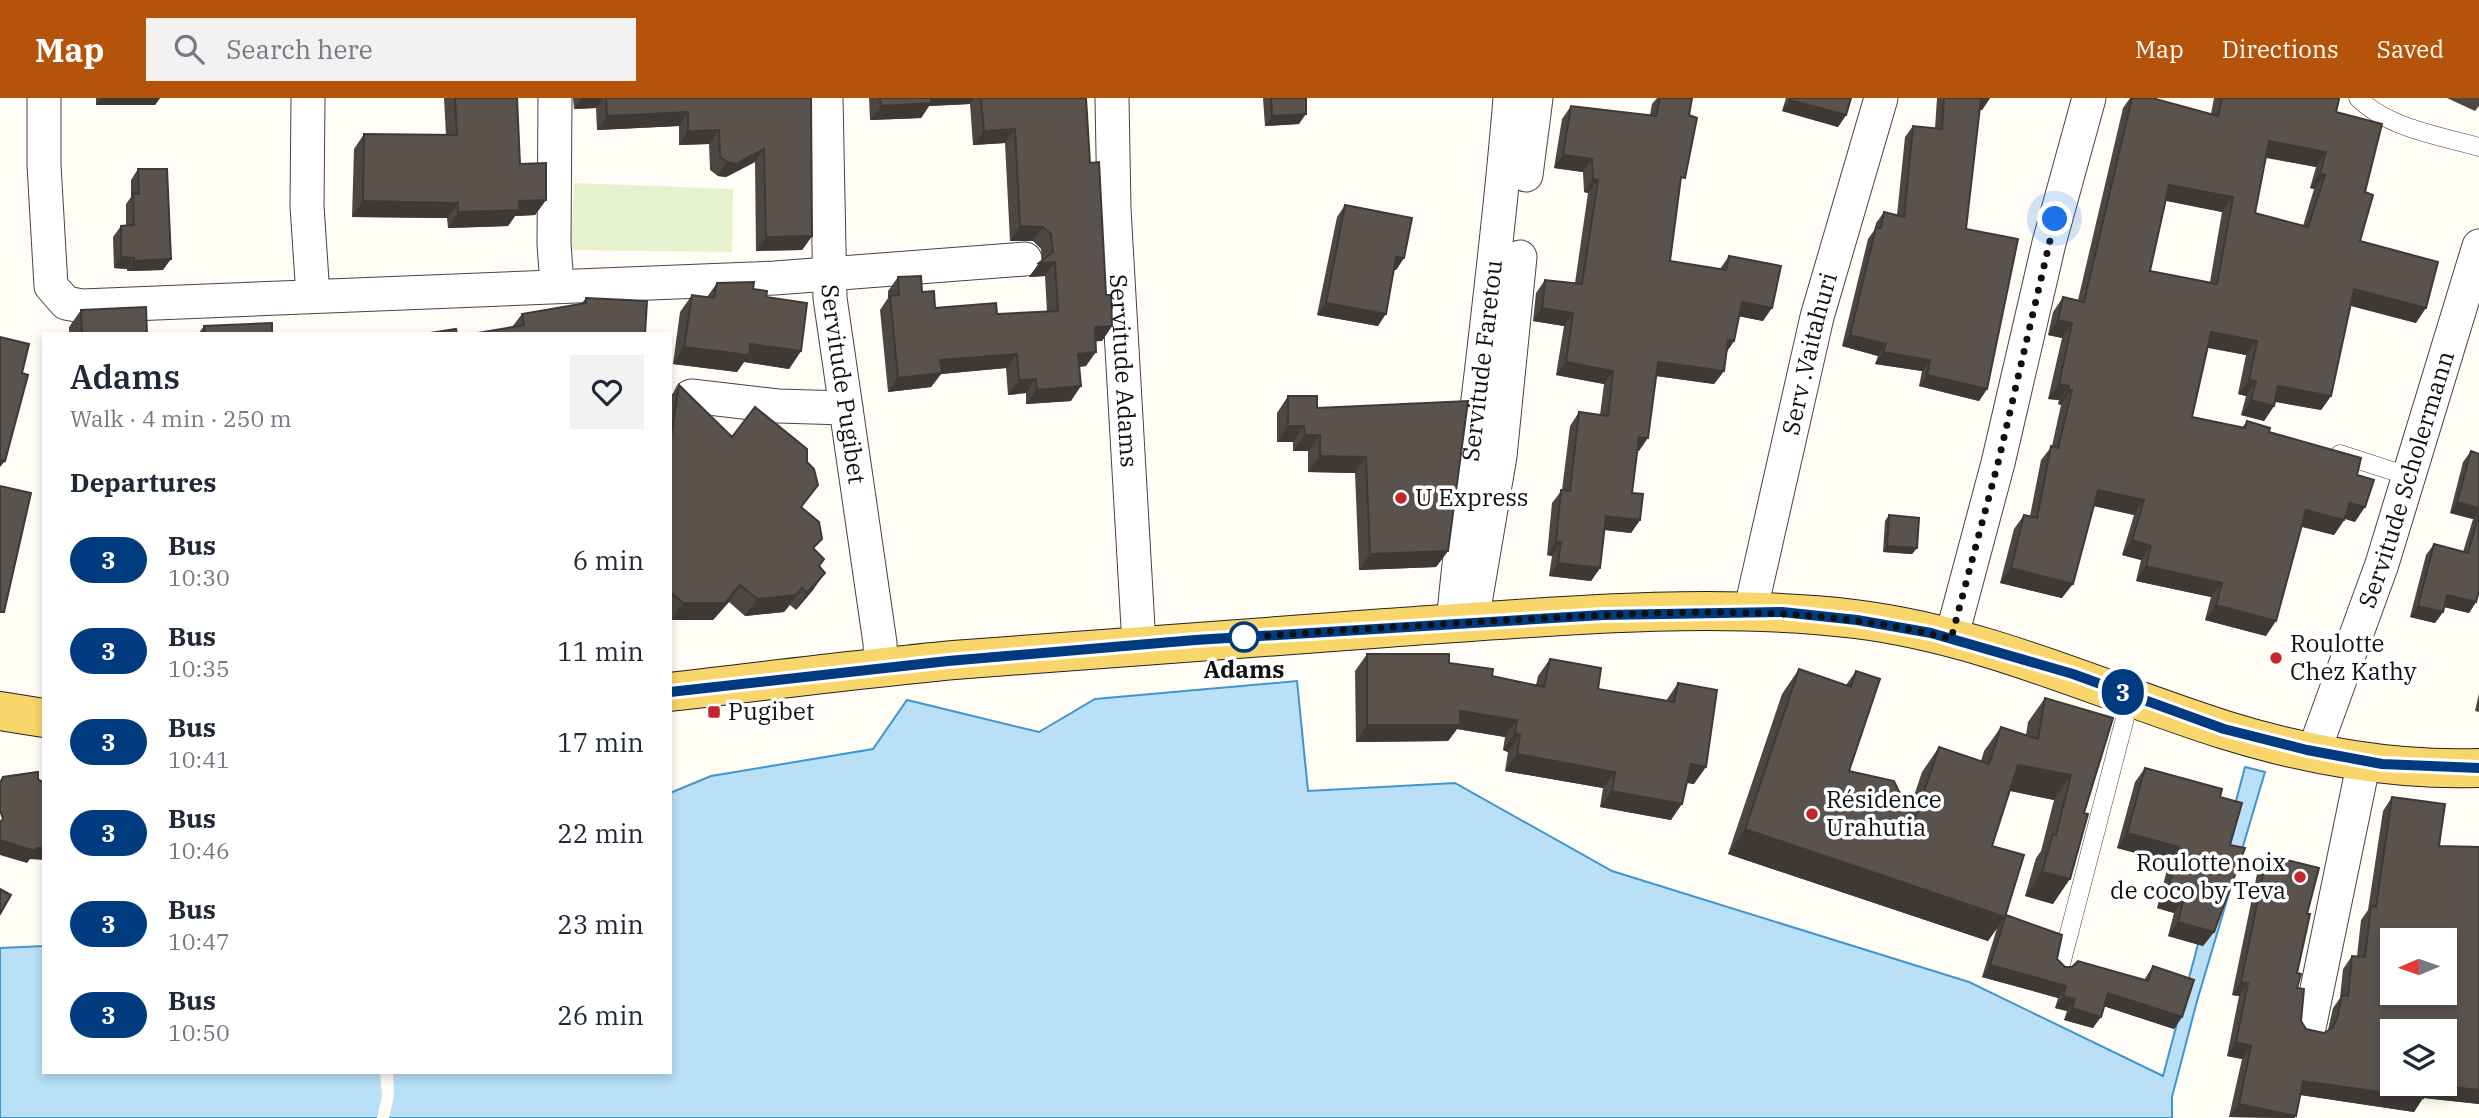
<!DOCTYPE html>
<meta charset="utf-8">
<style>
body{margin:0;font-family:"IBM Plex Serif",serif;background:#f2f2f3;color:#1f2937;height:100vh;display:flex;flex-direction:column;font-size:26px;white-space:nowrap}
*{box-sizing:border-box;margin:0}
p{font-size:23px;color:#747a83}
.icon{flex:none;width:38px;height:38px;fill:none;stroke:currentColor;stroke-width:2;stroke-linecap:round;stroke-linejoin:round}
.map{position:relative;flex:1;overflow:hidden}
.drawer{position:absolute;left:42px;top:234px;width:630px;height:742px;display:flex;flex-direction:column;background:#fff;border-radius:0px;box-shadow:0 4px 10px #0003}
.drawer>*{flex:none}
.badge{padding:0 14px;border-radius:23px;font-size:24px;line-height:46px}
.needle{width:46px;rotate:268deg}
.controls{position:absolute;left:2380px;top:830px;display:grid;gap:14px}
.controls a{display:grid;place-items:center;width:77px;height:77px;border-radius:0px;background:#fff;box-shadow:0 4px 10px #0003;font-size:35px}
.you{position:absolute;width:35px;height:35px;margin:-18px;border:5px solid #fff;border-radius:50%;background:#1a73e8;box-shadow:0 0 0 10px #1a73e833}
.map>.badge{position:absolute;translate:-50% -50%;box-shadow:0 0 0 4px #fff}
h2{padding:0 28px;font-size:26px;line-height:63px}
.round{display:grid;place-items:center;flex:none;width:74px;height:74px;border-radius:0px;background:#f2f2f3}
.overview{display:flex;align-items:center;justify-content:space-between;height:119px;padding:0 28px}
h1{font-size:33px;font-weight:600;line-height:52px}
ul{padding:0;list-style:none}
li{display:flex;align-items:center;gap:21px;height:91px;padding:0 28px}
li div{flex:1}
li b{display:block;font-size:26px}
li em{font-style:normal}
li .badge{min-width:77px;font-weight:700;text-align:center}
header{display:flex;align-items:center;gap:42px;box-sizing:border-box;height:98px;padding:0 35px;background:#b45309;color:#fff}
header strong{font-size:33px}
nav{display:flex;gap:38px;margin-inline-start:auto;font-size:24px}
.search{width:490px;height:63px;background:#f2f2f3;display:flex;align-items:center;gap:18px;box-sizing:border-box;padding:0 24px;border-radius:0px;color:#747a83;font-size:26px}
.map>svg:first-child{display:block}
</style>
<header>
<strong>Map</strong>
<div class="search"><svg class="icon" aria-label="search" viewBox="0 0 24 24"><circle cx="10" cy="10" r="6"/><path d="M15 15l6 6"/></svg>Search here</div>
<nav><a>Map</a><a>Directions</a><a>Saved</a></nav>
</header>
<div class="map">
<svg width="2479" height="1020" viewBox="0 0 2479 1020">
<rect width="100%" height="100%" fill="#fffdf5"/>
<path fill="#e6f2cf" d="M574,85l159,6 -1,63 -161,-2z"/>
<path fill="#b9e0f7" stroke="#3f96cf" stroke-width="2" d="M1297,583l11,110 147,-8 157,88 357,111 194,94 82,-309 20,5 -68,229 -25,96v21h-2172v-170l44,-2v127h626v-280l41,-17 162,-27 34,-49 132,32 56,-33z"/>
<path fill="#fffdf5" d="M380,975h13l1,23 -5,22h-12l5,-22z"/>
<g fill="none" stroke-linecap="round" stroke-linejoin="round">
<defs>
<path id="service" d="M2358,0c30,30 82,38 121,49
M2340,356l68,22
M2060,870l71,-273"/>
<g id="minor">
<path d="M44,0v67l7,121 15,17 16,3 693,-28 250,-19"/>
<path d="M308,0l-1,108 6,90"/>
<path d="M555,0l-1,146 3,41"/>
<path id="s1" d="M826,0l4,200 50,345 1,26"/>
<path id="s2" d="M1112,0l2,111 25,436"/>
<path d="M1526,77l10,-77"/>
<path d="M691,298l87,10 68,2"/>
<path d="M1475,505l25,-147 20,-199"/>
<path id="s3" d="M1750,515l67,-296 64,-219"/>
<path id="s4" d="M1453,525c17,-175 43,-349 57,-525"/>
<path d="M1951,541l47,-176 51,-220 40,-145"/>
<path id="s5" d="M2314,653l68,-187 97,-318"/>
<path d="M2309,930l55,-267"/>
</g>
<path id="primary" d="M670,594c95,-11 189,-23 284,-32 144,-12 288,-22 432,-32 150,-10 320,-27 469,-9 130,16 247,72 370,111 80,25 170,41 254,38
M0,613l44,7"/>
</defs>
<use href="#service" stroke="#444" stroke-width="19"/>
<use href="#minor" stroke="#444" stroke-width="35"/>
<use href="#primary" stroke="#222" stroke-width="40"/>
<use href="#service" stroke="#fff" stroke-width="18"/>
<use href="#minor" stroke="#fff" stroke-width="33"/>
<use href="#primary" stroke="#f9d66b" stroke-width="38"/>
</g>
<path fill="#4d4742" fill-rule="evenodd" d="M96,0h64l-5,7h-59z
M444,0h73l3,66 26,36 -11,15 -20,1 -7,10 -60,2 -1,-10 -95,-1 2,-68 10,-15 82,1z
M573,0h238l1,138 -10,14 -46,1 -1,-89 -29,15 -8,-1 -8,-6 -1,-26 -30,1v-19l-82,4 -1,-22 -22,1z
M869,0h217l4,65 16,132 6,31 -10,15h-6l-10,25 -7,1 -8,34 -45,3v-11l-18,2 -2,-27 -65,6 -10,13 -43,5 -8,-82 8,-12v-7l10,-14 24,15 13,16 62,6 50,-2 -2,-36 -16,1 13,-16 -1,-12 -8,-8h-23l-5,-98 -32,2 -3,-41 -41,2 -8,12 -51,2z
M1263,0h43l-7,26 -34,2z
M1657,0h35l-3,17 -19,146 50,8 9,-13 34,65 -24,-5 -5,25 -8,12 -2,18 -10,13 -58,-8 -17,75h-2l-5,42 8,27 -9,13 -27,-3 -4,38 -9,13 -42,-5 3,-20 -5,-1 5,-52 10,-13 8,-64 9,-14 21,3 4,-31 -48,-9 8,-49 -31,-5 3,-28 9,-13 30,3 13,-90 -4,-1 -1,-20 -29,-4 8,-49 9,-13 79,9 2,-11z
M1786,0h65l-5,17 -8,12 -56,-16z
M1937,0h53l-8,12h-2l-14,119 21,160 -8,12 -60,-15 3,-15 -47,-7 3,-8 -36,-10 26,-107 7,-10 1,-6 8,-11 13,3 8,-78 8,-11 22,2z
M2130,0h22l59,16 3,-16h118l33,94 -5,49 56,82 -66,-18 -19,91 -10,14 -46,-8 -1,4 -10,15 -23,-6 5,-19 -8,-2 8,-39 -38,-7 -16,69 50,11 5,-7 110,54 -2,47 -10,-3 -11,16 -32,-8 -36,109 -61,-16 6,-23 -75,-16 5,-21 -19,-5 12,-40 -41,-9 -31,92 -62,-15 14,-54 10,-14 6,1 11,-56 11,-14 9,-41 -3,-1 1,-4 -11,-1 14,-61 -14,-3 5,-23 10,-15 15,3 45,-192zM2266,60l50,9 -6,21 4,1 -11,37 -48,-13zM2166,103l56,11 -12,70 -60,-11z
M2447,0h32v8l-4,5z
M138,71l25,101 -36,1v-2l-13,-1 -1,-31 8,-11 5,-1v-21l5,-7v-17z
M1345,107l59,53 -8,12h-2l-16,56 -61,-11 20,-98z
M717,185l36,6 13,8 35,54 -12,18 -45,-7 -7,10 -64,-8 7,-52 12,-17 15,2z
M586,200l59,36 -133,-7 10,-13 59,-10z
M81,212l66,24h-78v-7z
M204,228l68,8h-74z
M679,287l123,122 12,43 10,9 -5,7 -6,24 -17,20 -6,-5 -6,7 -39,4 -16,-14 -16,18 -43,-1v-222z
M1288,298l29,12 151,-7 -20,150 -12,16 -77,3 -4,-97 -47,-1v-21h-15v-9h-16v-29z
M2471,353l8,3v137l-3,11 -7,11 -25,-6 -1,5 -8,11 -25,-6 16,-62 8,-11 29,8 10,-33 -23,-6 13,-51z
M1889,417l28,33 -5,6 -29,-2 2,-31z
M1367,556l82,9 43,13 44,9 2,-9 12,-17 48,30 68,12 12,-18 16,101 -7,-1 -16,37 -71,-13 3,-19 -98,-17 3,-19 -5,-2 2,-13 -48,-8 -9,12 -92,1 -1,-71z
M1799,571l47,16 10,-14 -7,100 60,40 13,-39 17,-25 42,14 3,-10 17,-24 25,8 2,-13 17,-24 68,20 -60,186 -28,-8 11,-38 5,-7 13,-51 -44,-9 -18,55 14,70 51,43 8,8 79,13 9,-14 29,51 -8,12 -70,-23 -11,22 -29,-8 3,-9 -12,-3 3,-10 -76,-21 15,-49 -9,13 -260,-87 54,-160z
M2479,595v19l-4,-1z
M2145,670l75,29 10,48 -16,87 -11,14 -35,-10 6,-23 -17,-5 12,-46 -52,-14 18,-66z
M2392,699l47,49 40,1v257l-56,-6 -9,14 -114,-17 -4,21 -2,2 -65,-1 13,-58 -15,-3 12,-60 -7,-1 26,-126 9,-14 40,59 -10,59 4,48 5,8 18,4 4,-3 5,-22 7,-10 3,-29 9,-13h5l4,-36 7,-10 15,-99z"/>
<path fill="#3f3936" d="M101,0h59l-5,7h-59z
M582,0h21l-7,10 -22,1z
M926,0h48l-4,6 -41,2 -8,12 -51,2 11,-14z
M1981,0h9l-8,12 -9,-1z
M1790,2l56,15 -8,12 -56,-16z
M688,14l-9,14 -82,4 10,-14z
M1306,16l-7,10 -34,2 7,-10z
M1015,31l-10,14 -32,2 11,-14z
M719,32l-10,14 -30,1 9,-14z
M2269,43l57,11 -10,15 -57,-11z
M764,51l-9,13 -29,15 -8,-1 9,-14z
M1563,57l29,4 -9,13 -29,-4z
M2320,75l5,2 -11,14 -4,-1z
M1593,81l5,1 -10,13 -4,-1z
M2169,87l64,12 -11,15 -63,-13z
M546,102l-11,15 -20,1 -7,10 -60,2 10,-16 61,-11z
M363,103l95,2 -11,15 -95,-1z
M1020,128l23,1 -10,14h-23z
M812,138l-10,14 -46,1 10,-14z
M121,159l13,1 -7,11 -13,-1z
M1396,159l8,1 -8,12 -8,-1z
M171,161l-8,11 -36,1 7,-10z
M1055,164l-10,14 -16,1 10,-14z
M2354,191l72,19 -10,15 -73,-19z
M1742,204l30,6 -9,13 -31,-6z
M1326,205l60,11 -8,12 -61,-11z
M1542,210l31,5 -9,13 -31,-5z
M2058,222l14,3 -10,15 -14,-3z
M1112,228l-10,15 -18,1 11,-15z
M2211,234l46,9 -11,14 -45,-9z
M1850,237l36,9 -8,12 -36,-10z
M1728,242l6,1 -9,13z
M750,246l51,7 -12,18 -45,-7 -7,10 -64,-8 11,-17z
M1096,254l-10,14 -18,2 10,-14z
M1883,254l47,8 -8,11 -47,-7z
M1017,256l-11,14 -65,6 -10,13 -43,5 10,-14 42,-18z
M1566,264l47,9 -9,13 -48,-9z
M1658,264l66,9 -10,13 -65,-9z
M1927,277l60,14 -8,12 -60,-15z
M1036,281l-10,14 -18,2 11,-15z
M2249,282l7,1 -10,15 -8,-2z
M2059,286l10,2 -10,14 -11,-1z
M1081,288l-10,15 -45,3 11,-14z
M2278,288l53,10 -10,14 -53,-10z
M2068,291l4,1 -11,15 -3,-1z
M2251,302l23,6 -10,15 -23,-6z
M1288,328h16l-11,16h-16z
M1305,337h15l-12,16h-15z
M1639,339l9,1 -9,13 -9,-1z
M1320,358l46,1 -11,16 -47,-1z
M0,362l5,1 -5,6z
M2098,392l46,10 -10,15 -47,-11z
M2457,404l22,6v2l-6,9 -23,-6z
M2350,405l15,4 -10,15 -15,-5z
M2306,412l38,10 -10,15 -38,-10z
M1606,418l34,4 -9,13 -34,-4z
M2132,442l19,6 -10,14 -19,-5z
M1556,444h5l-9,14 -5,-1z
M1887,448l30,2 -5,6 -29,-2z
M1448,453l-12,16 -77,3 11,-16z
M1558,465l42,5 -9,13 -42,-5z
M2146,468l76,17 -11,14 -75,-16z
M2011,470l62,16 -11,14 -62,-15z
M825,475l-12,17 -17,20 11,-17z
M740,487l-11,17 -16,18h-42l12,-17z
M802,490l-18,24 -39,4 12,-17z
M2447,497l29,7 -7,11 -29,-7z
M2216,507l60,16 -10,15 -61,-16z
M2418,508l25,6 -8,11 -25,-6z
M1460,613l57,9 -12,17 -48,-8 -9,12 -92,1 11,-17z
M1515,635l5,2 -12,17 -5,-2z
M1517,656l98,18 -12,16 -98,-17z
M1691,666l15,3 -12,17 -15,-3z
M2018,667l53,10 -17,25 -53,-11z
M1612,693l70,13 -11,16 -71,-13z
M1745,731l260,88 -17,24 -260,-87z
M2127,735l52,14 -10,15 -52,-14z
M0,742l44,8v12l-14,-1 -3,4 -27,-8z
M2042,774l28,7 -17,25 -28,-8z
M2167,795l17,5 -10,15 -17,-5z
M2178,824l36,10 -11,14 -35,-10z
M1990,867l76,21 -8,12 -76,-21z
M2241,884l7,1 -9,13 -7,-1z
M2108,895l74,24 -8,12 -74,-24z
M2063,898l12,3 -8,12 -12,-3z
M2072,910l29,9 -8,11 -29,-8z
M2236,944l15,4 -9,13 -15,-3z
M2303,983l122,3 54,6v14l-63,-7 7,1 -9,14 -120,-18z
M2239,1006l57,12 -2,2 -65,-1z"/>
<path fill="#5a524d" stroke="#3f3936" stroke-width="2" fill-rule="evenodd" d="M455,0h62l3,66 26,-1v37l-27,1v9l-61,2v-9l-95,-2 1,-67 93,1z
M606,0h205l1,138 -46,1 -2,-88 -28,15 -9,-2 -7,-5 -1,-27 -31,1v-19l-81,4z
M880,0h51v5l-50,3z
M981,0h105l4,65 9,-1 7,133h5l1,31 -17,1 1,25 -18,2 3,32 -44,4 -1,-11 -17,1 -2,-26 -77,6 2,13 -44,5 -8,-82 9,-1 -1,-18 23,-1 1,16 12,-1 1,17 61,-5 1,11 61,-3 -3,-49 -16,1 14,-11 -2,-18 -8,-7 -23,-1 -5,-97 -31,2z
M1271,0h35v16l-34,2z
M1660,0h32l-3,17 8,3 -12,60 -4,-1 -11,84 56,9 3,-14 52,10 -9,42 -30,-6 -8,39 -6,-1 -4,31 -66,-9 -10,76 -9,-1 -7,56 11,1 -3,26 -34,-4 -6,52 -42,-5 3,-21h-5l5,-52 9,1 9,-79 29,4 5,-45 -47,-9 7,-49 -31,-5 3,-28 37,4 16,-104 -5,-1 -1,-20 -29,-4 8,-49 85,10z
M1790,0h61l-5,17 -56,-15z
M1944,0h37l-15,131 52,10 -31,150 -60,-14 3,-15 -47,-8 3,-8 -36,-9 26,-108 5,1 3,-16 20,5 9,-91 29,3z
M2132,0h20l66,18 4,-18h110l7,1 -3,13 46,12 -17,68 8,3 -13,46 78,21 -12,46 -72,-19 -23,107 -53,-10 -4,20 -23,-6 5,-19 -7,-1 8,-39 -46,-9 -19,85 53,11 2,-7 23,7 -1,4 92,26 -4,17 17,5 -9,27 -15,-4 -6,17 -38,-10 -30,111 -60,-16 6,-22 -76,-17 5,-20 -19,-6 12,-40 -46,-10 -25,94 -62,-16 13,-53 13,3 14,-72 7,2 14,-58 -4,-1 1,-3 -10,-2 13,-61 -14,-3 5,-23 21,5zM2269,43l57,11 -6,21 5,2 -17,52 -53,-14zM2169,87l64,12 -16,87 -67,-13z
M138,71h29l4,90 -37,2v-3l-13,-1v-31l13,-1 -1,-32 6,1z
M1345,107l67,13 -8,40 -8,-1 -10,57 -60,-11z
M754,184l-1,7 14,2 -1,6 41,6 -6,48 -51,-7 -1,11 -65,-8 8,-52 22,3 3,-15z
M586,200l61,3 -2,33h-173l52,-9 -2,-11 64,-11z
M146,209l1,27h-65l-1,-24z
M272,225v11h-67l-1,-8z
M456,231l1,5h-33z
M0,239l29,7 -7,29 6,2 -23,86 -5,-1z
M679,287l53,52 23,-30 52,42v13l7,7 4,16 -17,22 18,15 3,17 -9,9 11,11 -5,7 6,7 -18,20 -5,-5 -6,7 -39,4 -17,-14 -15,18h-42l-13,-11v-149z
M1288,298h29v12l151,-7 -20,150 -78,3 -4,-97 -46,-1v-21h-15l-1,-9h-16z
M2471,353l8,3v54l-22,-6z
M0,388l31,7 -27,119h-4z
M2479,414v79l-3,11 -29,-7 -4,17 -25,-6 16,-62 34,9z
M1889,417l30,3 -2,30 -30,-2z
M1367,556h82v9l44,6 -1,7 52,11 6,-28 51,9 -3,21 76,13 4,-19 39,7 -11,77 -15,-3 -9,40 -70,-13 3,-19 -98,-18 3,-19 -5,-2 2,-13 -57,-9v14h-93z
M1799,571l52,18 5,-16 24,8 -31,92 45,10 20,41 25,-75 50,17 12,-37 37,12 7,-41 68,20 -29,95 4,1 -18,65 -28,-7 11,-38 3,1 15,-60 -53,-10 -26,81 32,9 -19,62 -260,-88z
M2145,670l77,21 -2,8 22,6 -12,42 15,3 -31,84 -36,-10 6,-24 -17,-5 12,-46 -52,-14z
M38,674v7l6,4v65h-7l-2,3 -35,-11v-18l3,-3 -3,-9v-27l3,-6z
M2392,699l53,7 -6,42 40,1v243l-54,-6 -2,14 -120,-17 -7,35 -57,-12 12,-58 -15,-4 12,-59 -7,-1 26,-127 52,13 -12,46h3l-13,59 4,1 -4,14 7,1 -3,32 5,8 18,4 8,-5 5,-9 5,-24 6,1 4,-40 13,1 6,-51 5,1zM2392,842h53v52h-53zM2392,933h53v52h-53z
M0,791l11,6 -11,19z
M2006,817l56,20 -5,24 8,8h7l6,-6 70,20 5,-15 41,14 -12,37 -74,-24 -7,24 -29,-9 3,-9 -12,-3 3,-10 -76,-21z"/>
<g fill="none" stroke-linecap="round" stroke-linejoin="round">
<defs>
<path id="line" d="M670,594l278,-31 247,-21 408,-25 179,-3 75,8 74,13 142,41 151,55 83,21 75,14 97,4"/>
</defs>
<use href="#line" stroke="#fff" stroke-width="16"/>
<use href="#line" stroke="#003b80" stroke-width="10"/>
<path stroke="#111" stroke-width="7" stroke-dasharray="0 12.6" d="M1244,539l-7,1c103,-8 205,-14 308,-20 135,-7 274,-14 406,21l47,-176 57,-244"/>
</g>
<g fill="#c4262e" stroke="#fff" stroke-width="2.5">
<circle cx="1401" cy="400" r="7"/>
<circle cx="2276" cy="560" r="7"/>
<rect x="707" y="607" width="14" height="14" rx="3.5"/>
<circle cx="1812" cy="716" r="7"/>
<circle cx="2300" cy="779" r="7"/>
</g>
<circle fill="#fff" stroke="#003b80" stroke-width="3.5" cx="1244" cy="539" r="14"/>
<g text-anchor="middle" stroke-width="7" stroke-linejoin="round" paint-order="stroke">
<g font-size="24" fill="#111" stroke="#fff">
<text dy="8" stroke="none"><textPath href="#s3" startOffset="266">Serv .Vaitahuri</textPath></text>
<text dy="8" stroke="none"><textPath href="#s4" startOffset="264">Servitude Faretou</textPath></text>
<text dy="8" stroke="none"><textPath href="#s2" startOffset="273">Servitude Adams</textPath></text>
<text dy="8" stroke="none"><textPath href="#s1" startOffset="287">Servitude Pugibet</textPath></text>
<text dy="8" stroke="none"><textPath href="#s5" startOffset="287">Servitude Scholermann</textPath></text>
</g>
<g font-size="24" fill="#111" stroke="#fff" text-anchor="start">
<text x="1415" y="408">U Express</text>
<text x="2290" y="554">Roulotte<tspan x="2290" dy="28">Chez Kathy</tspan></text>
<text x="728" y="622">Pugibet</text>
<text x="1826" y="710">Résidence<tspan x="1826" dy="28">Urahutia</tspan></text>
<text x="2286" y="773" text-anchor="end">Roulotte noix<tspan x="2286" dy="28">de coco by Teva</tspan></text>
</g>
<g font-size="24" font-weight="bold" fill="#111" stroke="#fff">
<text x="1244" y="580">Adams</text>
</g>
</g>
</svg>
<div class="controls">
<a><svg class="needle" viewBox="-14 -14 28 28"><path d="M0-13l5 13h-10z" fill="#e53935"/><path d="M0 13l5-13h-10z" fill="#747a83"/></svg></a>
<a><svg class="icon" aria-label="layers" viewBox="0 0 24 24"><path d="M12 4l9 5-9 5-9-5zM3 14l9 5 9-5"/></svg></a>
</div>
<div class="you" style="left:2055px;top:121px"></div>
<b class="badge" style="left:2123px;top:594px;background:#003b80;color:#fff">3</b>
<section class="drawer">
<div class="overview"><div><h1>Adams</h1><p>Walk · 4 min · 250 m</p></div><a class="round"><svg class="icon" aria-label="heart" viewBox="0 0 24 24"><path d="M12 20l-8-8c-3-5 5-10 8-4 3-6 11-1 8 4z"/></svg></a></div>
<h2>Departures</h2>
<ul>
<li><span class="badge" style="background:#003b80;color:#fff">3</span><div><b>Bus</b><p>10:30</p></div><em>6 min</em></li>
<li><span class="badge" style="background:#003b80;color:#fff">3</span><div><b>Bus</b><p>10:35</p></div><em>11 min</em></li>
<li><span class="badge" style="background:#003b80;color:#fff">3</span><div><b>Bus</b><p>10:41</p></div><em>17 min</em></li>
<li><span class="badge" style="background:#003b80;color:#fff">3</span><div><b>Bus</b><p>10:46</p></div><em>22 min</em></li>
<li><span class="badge" style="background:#003b80;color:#fff">3</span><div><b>Bus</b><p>10:47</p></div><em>23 min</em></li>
<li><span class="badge" style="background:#003b80;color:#fff">3</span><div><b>Bus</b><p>10:50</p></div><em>26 min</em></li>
</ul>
</section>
</div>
